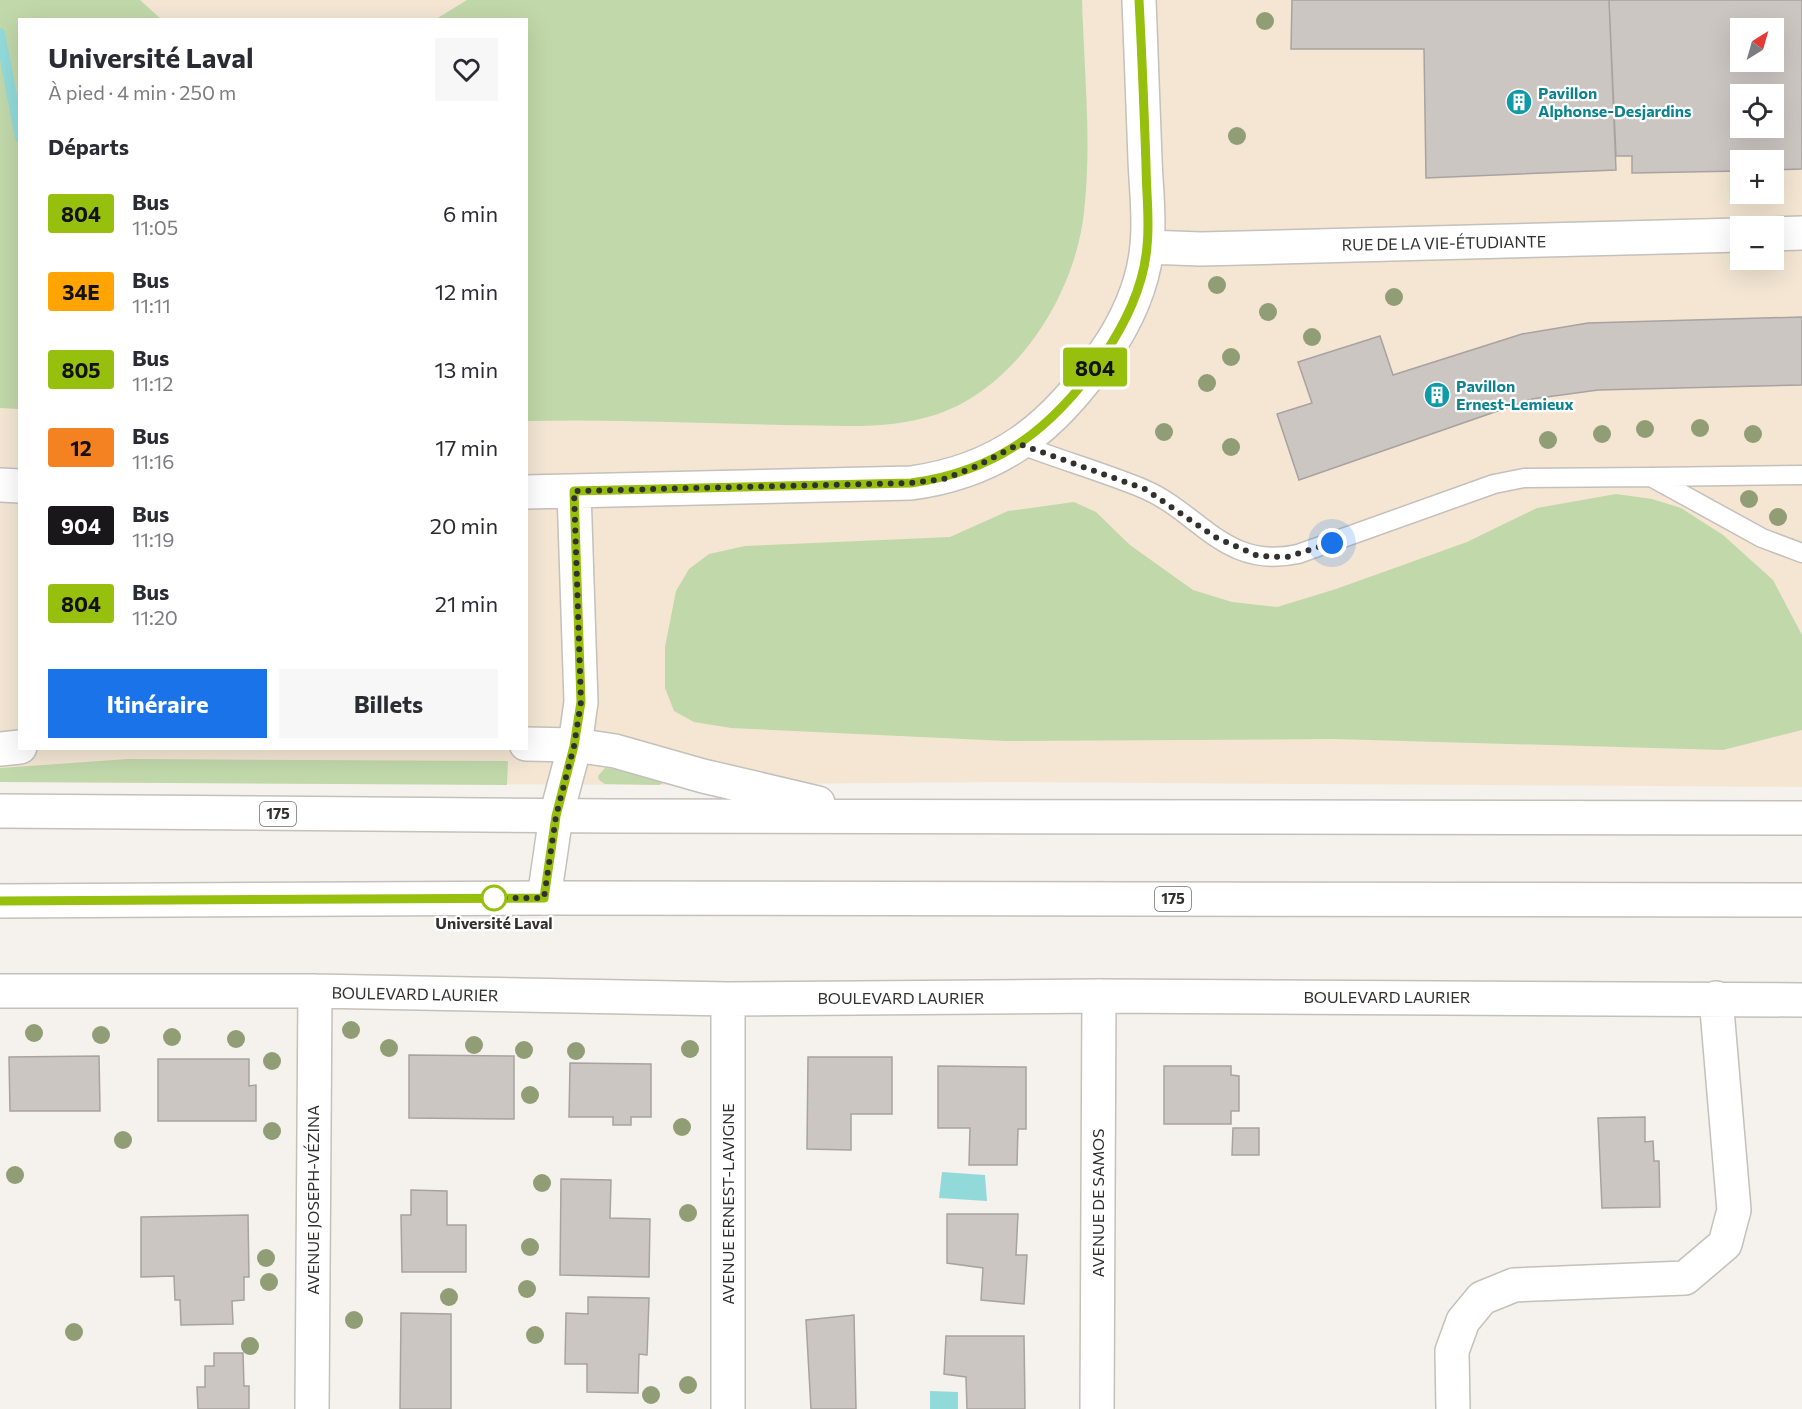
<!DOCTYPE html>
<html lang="fr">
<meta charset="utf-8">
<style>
body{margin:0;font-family:Commissioner,sans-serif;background:#f7f7f7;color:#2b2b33;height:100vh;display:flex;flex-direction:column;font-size:22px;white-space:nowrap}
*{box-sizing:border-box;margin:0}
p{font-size:20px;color:#7c7c81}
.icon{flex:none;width:33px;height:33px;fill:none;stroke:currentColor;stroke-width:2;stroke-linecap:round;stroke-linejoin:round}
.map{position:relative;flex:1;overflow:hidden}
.panel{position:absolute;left:18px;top:18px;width:510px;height:732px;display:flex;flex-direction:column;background:#fff;border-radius:0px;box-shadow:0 6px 24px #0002}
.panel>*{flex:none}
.badge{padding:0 12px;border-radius:4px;font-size:21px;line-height:39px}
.needle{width:39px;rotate:37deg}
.controls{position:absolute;left:1730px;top:18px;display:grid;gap:12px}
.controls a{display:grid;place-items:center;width:54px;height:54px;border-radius:0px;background:#fff;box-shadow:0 6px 24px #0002;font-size:30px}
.you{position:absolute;width:30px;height:30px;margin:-15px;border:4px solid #fff;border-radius:50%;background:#1a73e8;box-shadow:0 0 0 9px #1a73e833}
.map>.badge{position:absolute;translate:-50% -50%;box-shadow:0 0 0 3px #fff}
h2{padding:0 30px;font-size:22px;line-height:54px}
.round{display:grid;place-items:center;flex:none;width:63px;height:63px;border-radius:0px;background:#f7f7f7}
.headline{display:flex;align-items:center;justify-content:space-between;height:102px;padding:0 30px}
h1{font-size:28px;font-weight:700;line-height:45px}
.primary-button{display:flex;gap:12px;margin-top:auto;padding:12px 30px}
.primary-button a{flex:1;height:69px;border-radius:0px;background:#1a73e8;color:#fff;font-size:24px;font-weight:700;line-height:69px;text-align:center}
.primary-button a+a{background:#f7f7f7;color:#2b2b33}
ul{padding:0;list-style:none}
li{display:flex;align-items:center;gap:18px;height:78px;padding:0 30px}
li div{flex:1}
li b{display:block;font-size:22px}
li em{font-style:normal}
li .badge{min-width:66px;font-weight:700;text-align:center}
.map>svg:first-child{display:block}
</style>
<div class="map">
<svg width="1802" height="1409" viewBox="0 0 1802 1409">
<rect width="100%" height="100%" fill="#f5f1ec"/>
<path fill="#f4e6d3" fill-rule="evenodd" d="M0,0h1802v787l-804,-5 -339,3 -659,-3zM20,20h506v728h-506zM1740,28h33v34h-33zM1740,94h33v34h-33zM1740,160h33v34h-33zM1740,226h33v34h-33z"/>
<path fill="#c1d8aa" d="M0,0h140l21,19 -141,1 -1,389 -19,-1z
M467,0h615c2,70 10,142 2,212 -9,86 -73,185 -160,206 -45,12 -94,7 -140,7 -85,-2 -172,-6 -257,-4l-1,-401 -90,-1z
M1616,494l36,5 29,9 42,27 50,45 29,55v95l-79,20 -389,-11 -328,2 -275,-13 -37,-6 -20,-11 -9,-23v-41l11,-56 13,-22 20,-15 36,-8 205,-9 58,-26 66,-9 22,10 34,33 63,45 39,12 45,5 59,-18 131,-47 70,-34z
M128,759l380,2 -1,24 -507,-3v-14z
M605,768l26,2 34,12 -6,3 -54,-1 -6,-4 -1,-4z"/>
<path fill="#92dada" d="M942,1172l43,3 2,26 -48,-3z
M930,1391l28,1v17h-28z"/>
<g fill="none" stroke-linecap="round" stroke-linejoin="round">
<path stroke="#92dada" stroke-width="10" d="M0,33l20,105"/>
</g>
<path fill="#ccc6c3" stroke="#a8a2a0" stroke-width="1.5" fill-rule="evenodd" d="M1292,0h317l7,170 -190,8 -2,-129h-133z
M1609,0h193v169l-29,1v-10h-33v11l-108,2v-17h-16zM1740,28h33v34h-33zM1740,94h33v34h-33z
M1802,317v68l-204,5 -66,9 -233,81 -22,-66 35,-11 -14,-41 82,-26 13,39 129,-41 66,-11z
M409,1055l105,1v63l-105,-1z
M99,1056l1,55h-90l-1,-54z
M808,1057h84v57h-41v36l-44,-1z
M158,1059h91v27l7,-1v36h-98z
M570,1063l81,1v53h-20v8h-18v-8h-44z
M938,1066l88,1v62h-8l-1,36h-48l1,-37h-32z
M1164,1066h67v9l8,1v35h-8v13h-67z
M1645,1117v25l8,-1 1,20h5l1,46 -58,1 -4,-90z
M1233,1128h26v27h-27z
M561,1179l50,1 -1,38 40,1 -1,58 -89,-2z
M411,1190l36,1v34h19v47h-64l-1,-57h10z
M947,1214h71l-2,41h11l-3,49 -43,-4 2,-32 -36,-5z
M248,1215l1,62h-5v23l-12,1 1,23 -52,1 -1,-25h-5l-1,-24 -33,1v-60z
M588,1297l61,1 -2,57 -8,-1 -1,39 -51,-1v-28h-22l1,-51 22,1z
M401,1313l50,1v95h-51z
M854,1315l2,94h-45l-5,-89z
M946,1336h78l1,73h-58l-1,-32 -22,-3z
M214,1353h29l1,33h5v23h-51l-1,-22h8v-21h9z"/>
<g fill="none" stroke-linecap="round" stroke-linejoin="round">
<defs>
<path id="service" d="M1019,444c41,16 84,28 125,45 56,24 81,81 154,65l196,-70 30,-6 127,-1 111,61 40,15
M1652,477l150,-2"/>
<path id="minor" d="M1773,234l29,-1
M1147,247l54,2 539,-14
M0,485l20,1
M526,492l385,-9c89,-12 143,-56 193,-129 22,-31 40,-70 43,-109 3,-28 -1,-57 -2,-86 -2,-53 -4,-106 -6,-159
M544,898l12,-82 19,-71 6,-43 -7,-211
M0,991h315l413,8 371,-3 703,4
M728,999v410
M312,1409l3,-418
M1097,1409l2,-413
M1453,1409l-1,-58 11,-30 19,-23 32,-13 171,-7 40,-34 9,-34 -18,-212"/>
<path id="primary" d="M526,744l49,1 40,6 88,25 115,27
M0,749l20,-2
M0,811l611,5 1191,2
M0,901l544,-3 1258,2"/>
</defs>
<use href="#service" stroke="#c4c0bb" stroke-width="21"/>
<use href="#minor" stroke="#c4c0bb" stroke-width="36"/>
<use href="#primary" stroke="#c4c0bb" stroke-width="36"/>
<use href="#service" stroke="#fff" stroke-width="18"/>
<use href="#minor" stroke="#fff" stroke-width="33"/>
<use href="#primary" stroke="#fff" stroke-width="33"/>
</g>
<g fill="#919e75">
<circle cx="1265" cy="21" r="9"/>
<circle cx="1237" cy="136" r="9"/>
<circle cx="1217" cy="285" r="9"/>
<circle cx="1394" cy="297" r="9"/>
<circle cx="1268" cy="312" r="9"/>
<circle cx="1312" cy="337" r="9"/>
<circle cx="1231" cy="357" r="9"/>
<circle cx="1207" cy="383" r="9"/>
<circle cx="1700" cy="428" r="9"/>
<circle cx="1645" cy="429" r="9"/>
<circle cx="1164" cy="432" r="9"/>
<circle cx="1602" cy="434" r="9"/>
<circle cx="1753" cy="434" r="9"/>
<circle cx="1548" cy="440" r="9"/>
<circle cx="1231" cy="447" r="9"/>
<circle cx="1749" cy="499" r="9"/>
<circle cx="1778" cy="517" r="9"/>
<circle cx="351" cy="1030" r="9"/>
<circle cx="34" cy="1033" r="9"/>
<circle cx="101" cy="1035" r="9"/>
<circle cx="172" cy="1037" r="9"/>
<circle cx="236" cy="1039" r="9"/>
<circle cx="474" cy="1045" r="9"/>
<circle cx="389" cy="1048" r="9"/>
<circle cx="690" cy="1049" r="9"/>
<circle cx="524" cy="1050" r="9"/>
<circle cx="576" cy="1051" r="9"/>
<circle cx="272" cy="1061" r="9"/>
<circle cx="530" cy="1095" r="9"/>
<circle cx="682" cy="1127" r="9"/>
<circle cx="272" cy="1131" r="9"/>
<circle cx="123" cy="1140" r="9"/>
<circle cx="15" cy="1175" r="9"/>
<circle cx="542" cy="1183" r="9"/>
<circle cx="688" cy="1213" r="9"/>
<circle cx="530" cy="1247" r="9"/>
<circle cx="266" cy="1258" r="9"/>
<circle cx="269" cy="1282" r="9"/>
<circle cx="527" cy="1289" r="9"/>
<circle cx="449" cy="1297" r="9"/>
<circle cx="354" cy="1320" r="9"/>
<circle cx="74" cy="1332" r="9"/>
<circle cx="535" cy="1335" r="9"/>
<circle cx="250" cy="1346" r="9"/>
<circle cx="688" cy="1385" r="9"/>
<circle cx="651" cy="1395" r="9"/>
</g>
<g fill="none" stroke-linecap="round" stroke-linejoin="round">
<defs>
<path id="line" d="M0,901l544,-3 12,-82 18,-70 7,-44 -7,-211 337,-8c87,-12 141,-54 191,-125 22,-32 42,-72 45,-112 3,-27 -1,-55 -1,-82 -2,-55 -4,-109 -7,-164"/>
</defs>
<use href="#line" stroke="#fff" stroke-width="14"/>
<use href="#line" stroke="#97bf0d" stroke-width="9"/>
<path stroke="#32312f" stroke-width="6" stroke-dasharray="0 10.8" d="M494,898h50l12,-82 18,-70 7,-44 -7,-211 337,-8 33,-4 33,-13 42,-22 126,45 70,48 43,19 29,1 45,-14"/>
</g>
<defs>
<symbol id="building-disc" viewBox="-11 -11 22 22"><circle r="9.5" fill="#0f9aa8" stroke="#fff"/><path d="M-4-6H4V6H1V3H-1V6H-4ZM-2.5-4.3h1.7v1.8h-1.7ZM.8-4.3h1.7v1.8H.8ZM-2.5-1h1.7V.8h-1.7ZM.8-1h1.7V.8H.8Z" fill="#fff"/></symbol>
</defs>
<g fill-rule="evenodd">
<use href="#building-disc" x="1504" y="87" width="30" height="30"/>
<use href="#building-disc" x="1422" y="380" width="30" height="30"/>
</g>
<circle fill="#fff" stroke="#97bf0d" stroke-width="3" cx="494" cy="898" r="12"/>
<g text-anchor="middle" stroke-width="4.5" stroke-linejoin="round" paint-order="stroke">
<g fill="#fff" stroke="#706f6d" stroke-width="1.5">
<rect x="260" y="802" width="36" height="24" rx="4.5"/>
<rect x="1155" y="887" width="36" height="24" rx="4.5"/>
</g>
<g font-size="15" font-weight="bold" fill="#32312f">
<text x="278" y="819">175</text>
<text x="1173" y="904">175</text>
</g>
<g font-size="16" font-weight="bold" fill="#0d838f" stroke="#fff" text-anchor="start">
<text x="1538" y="99">Pavillon<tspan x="1538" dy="18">Alphonse-Desjardins</tspan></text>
<text x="1456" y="392">Pavillon<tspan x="1456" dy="18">Ernest-Lemieux</tspan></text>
</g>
<g font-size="16" fill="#32312f" stroke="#fff">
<text transform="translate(1444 243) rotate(-1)" y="6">RUE DE LA VIE-ÉTUDIANTE</text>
<text transform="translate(415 994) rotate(1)" y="6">BOULEVARD LAURIER</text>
<text x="1387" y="1003">BOULEVARD LAURIER</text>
<text x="901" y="1004">BOULEVARD LAURIER</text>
<text transform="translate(313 1200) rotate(-90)" y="6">AVENUE JOSEPH-VÉZINA</text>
<text transform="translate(1098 1203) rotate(-90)" y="6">AVENUE DE SAMOS</text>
<text transform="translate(728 1204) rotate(-90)" y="6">AVENUE ERNEST-LAVIGNE</text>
</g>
<g font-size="16" font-weight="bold" fill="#32312f" stroke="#fff">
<text x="494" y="929">Université Laval</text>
</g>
</g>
</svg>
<div class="controls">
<a><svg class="needle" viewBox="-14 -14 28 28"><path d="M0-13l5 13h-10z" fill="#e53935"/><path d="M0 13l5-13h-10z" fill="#7c7c81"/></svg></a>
<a><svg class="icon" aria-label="locate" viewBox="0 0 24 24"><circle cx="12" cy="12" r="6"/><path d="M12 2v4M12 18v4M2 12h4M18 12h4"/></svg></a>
<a>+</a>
<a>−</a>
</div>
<div class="you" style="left:1332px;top:543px"></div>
<b class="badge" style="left:1095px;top:367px;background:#97bf0d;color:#111">804</b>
<section class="panel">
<div class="headline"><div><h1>Université Laval</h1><p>À pied · 4 min · 250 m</p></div><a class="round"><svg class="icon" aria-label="heart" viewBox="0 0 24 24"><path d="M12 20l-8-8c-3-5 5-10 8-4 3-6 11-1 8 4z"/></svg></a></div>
<h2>Départs</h2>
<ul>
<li><span class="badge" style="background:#97bf0d;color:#111">804</span><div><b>Bus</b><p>11:05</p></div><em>6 min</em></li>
<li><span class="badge" style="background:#ffa400;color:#111">34E</span><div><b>Bus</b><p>11:11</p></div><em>12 min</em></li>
<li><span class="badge" style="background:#97bf0d;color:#111">805</span><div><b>Bus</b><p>11:12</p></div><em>13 min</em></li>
<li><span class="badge" style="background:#f58220;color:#111">12</span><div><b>Bus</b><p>11:16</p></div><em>17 min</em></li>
<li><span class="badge" style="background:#1a171b;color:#fff">904</span><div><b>Bus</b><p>11:19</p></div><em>20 min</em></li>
<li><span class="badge" style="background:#97bf0d;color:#111">804</span><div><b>Bus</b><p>11:20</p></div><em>21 min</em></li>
</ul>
<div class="primary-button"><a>Itinéraire</a><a>Billets</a></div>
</section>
</div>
